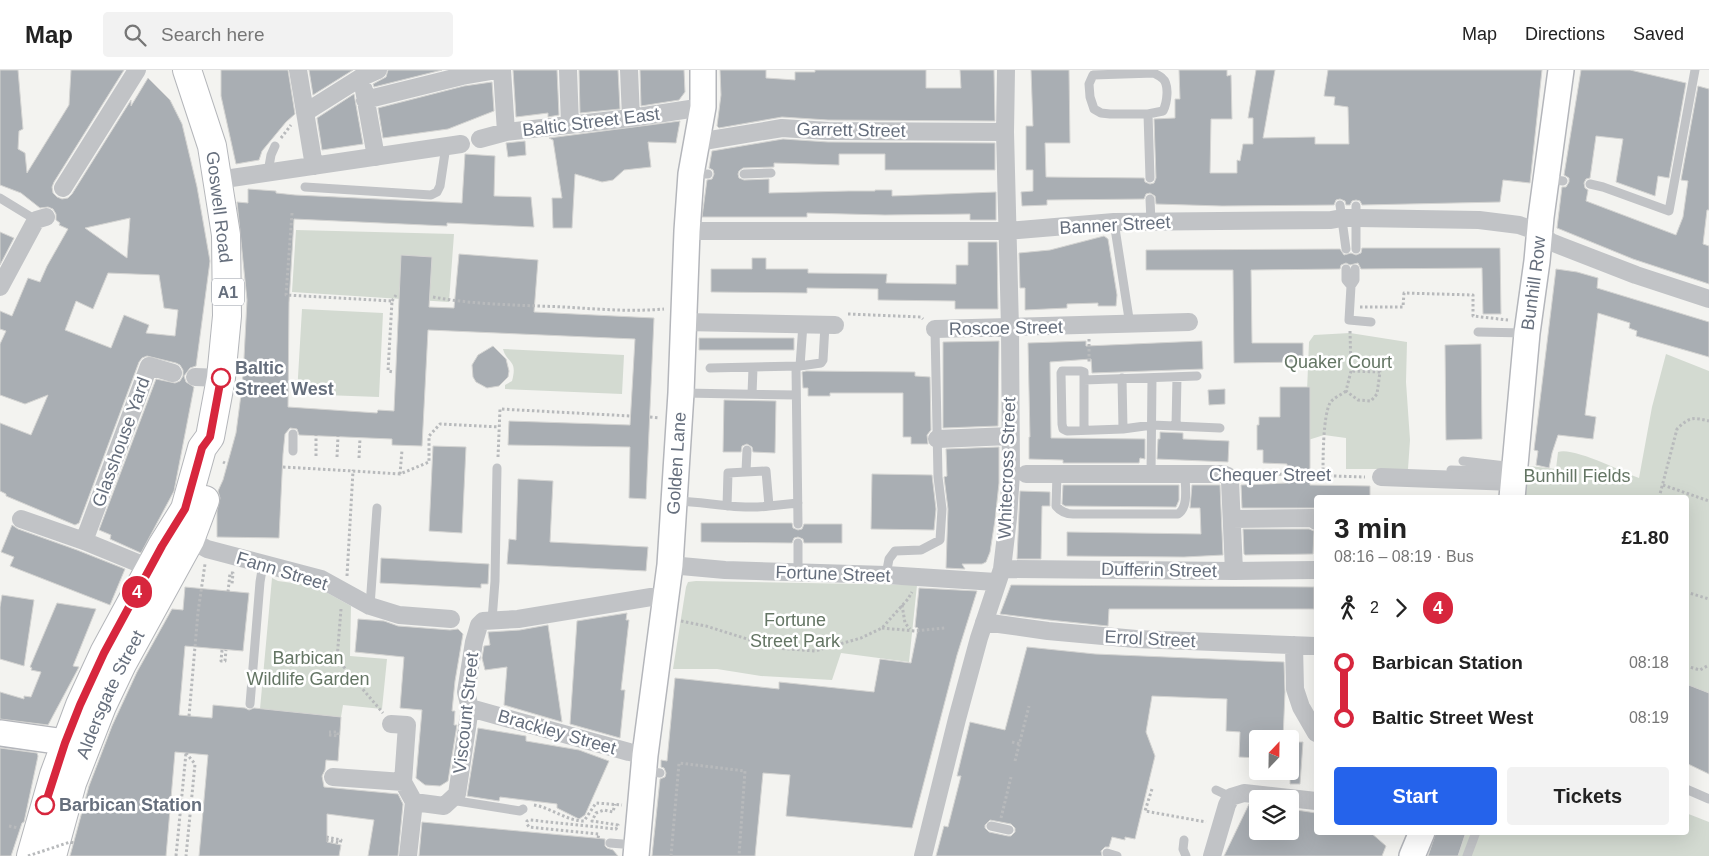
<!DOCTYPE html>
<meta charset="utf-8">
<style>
body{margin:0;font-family:Arial,sans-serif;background:#f2f2f2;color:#222;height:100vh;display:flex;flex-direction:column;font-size:19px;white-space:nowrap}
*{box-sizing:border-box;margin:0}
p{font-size:16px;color:#767676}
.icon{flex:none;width:28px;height:28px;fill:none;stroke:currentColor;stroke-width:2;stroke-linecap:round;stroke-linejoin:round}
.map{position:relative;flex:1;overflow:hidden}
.sheet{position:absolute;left:1314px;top:425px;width:375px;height:340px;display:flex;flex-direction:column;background:#fff;border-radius:5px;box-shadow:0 5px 20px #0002}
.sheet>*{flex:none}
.badge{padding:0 10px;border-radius:16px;font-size:18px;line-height:32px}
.needle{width:32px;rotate:22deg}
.controls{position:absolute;left:1249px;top:660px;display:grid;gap:10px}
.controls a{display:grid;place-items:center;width:50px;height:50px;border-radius:5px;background:#fff;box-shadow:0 5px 20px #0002;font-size:25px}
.map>.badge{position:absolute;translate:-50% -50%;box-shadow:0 0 0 2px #fff}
.legs{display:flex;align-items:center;gap:8px;height:55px;padding:0 20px;font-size:16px}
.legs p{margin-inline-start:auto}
.overview{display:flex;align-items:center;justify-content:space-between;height:85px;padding:0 20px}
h1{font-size:28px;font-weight:600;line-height:38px}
.button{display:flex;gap:10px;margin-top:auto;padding:10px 20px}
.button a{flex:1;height:58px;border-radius:5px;background:#2563eb;color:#fff;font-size:20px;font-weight:600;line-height:58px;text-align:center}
.button a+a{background:#f2f2f2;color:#222}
ul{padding:0 20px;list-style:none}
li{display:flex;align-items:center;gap:18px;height:55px;font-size:19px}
li i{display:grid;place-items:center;width:8px;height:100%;margin:0 6px;background:currentColor}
li i::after{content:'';width:12px;height:12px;margin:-6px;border:4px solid;border-radius:50%;background:#fff}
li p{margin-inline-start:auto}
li:first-child i{background:linear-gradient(#0000 50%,currentColor 0)}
li:last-child i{background:linear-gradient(currentColor 50%,#0000 0)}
header{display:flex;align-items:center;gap:30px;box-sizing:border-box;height:70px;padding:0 25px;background:#fff;border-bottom:1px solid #e0e0e0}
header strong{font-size:24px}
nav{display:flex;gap:28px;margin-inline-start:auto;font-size:18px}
.search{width:350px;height:45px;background:#f2f2f2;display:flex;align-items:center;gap:12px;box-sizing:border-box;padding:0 18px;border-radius:5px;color:#767676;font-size:19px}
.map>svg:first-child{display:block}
</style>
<header>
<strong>Map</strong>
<div class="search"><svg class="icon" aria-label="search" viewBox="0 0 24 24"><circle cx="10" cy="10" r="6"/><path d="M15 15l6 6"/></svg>Search here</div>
<nav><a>Map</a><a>Directions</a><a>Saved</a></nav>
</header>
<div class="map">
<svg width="1709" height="786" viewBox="0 0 1709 786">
<rect width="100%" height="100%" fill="#f3f3f0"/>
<path fill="#d3dad1" d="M296,160l158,4 -5,68 -157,-10z
M302,239l81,4 -4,84 -82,-3z
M1350,263l57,9 -1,40 4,58 -2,29h-62v-31l-22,-3 -19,6 4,-99 5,-7z
M503,279l121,6 -2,39 -117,-5v-4l7,-4c6,-22 -5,-17 -9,-32z
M1666,284l43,17v322l-23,-9v-186l-161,-1 4,-31 27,3 2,-17c16,-5 64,20 81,26l13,-71z
M272,508l6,3 37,5 36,20 -1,50 37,3 -5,50 -39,-4 -2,12 -81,-8z
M696,511l221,4 -8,77 -68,-9 -9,27 -71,-4 -44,-7h-44l13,-82 2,-5z
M1686,743l23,9v34h-251l8,-23 220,-1z"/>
<path fill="#a9aeb3" stroke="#d4d4d2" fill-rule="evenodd" d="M0,0h18l5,59 -4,2 -1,18 7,4 2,20 42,-68 2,-35h53l-70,112 -2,5 1,6 4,4 5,2 6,-1 4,-4 59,-94v6l17,-28 22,22 12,24 15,63 13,74 -14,105 -6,2 -6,8 2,6 8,5 -20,104 -33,62 -31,-14 1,-4 -12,-5 57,-151 19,4 5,-2 3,-5v-6l-3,-5 -4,-2 -29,-7 -5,2 -3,4 -60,161 -4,2 -69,-29v-2l-6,-3v-68l31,12 17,-40 -23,9 -25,-9v-51l6,-13 -6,-2v-18l12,5 16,-38 12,4 7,-16 21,-37 -9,-4 1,-2 -4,-3v-6l-3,-5 -5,-2 -8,1 -19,-15 -21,-8zM130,148l-3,40 -42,-30zM108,203l51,2 5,33 14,2 -3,26 -29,-3 3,-8 -25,-10 -13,33 -46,-18 11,-29 17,8z
M221,0h67l7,44 -9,8 -24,29 -3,9 -23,4 -15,-68z
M309,0h44l-40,25z
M388,0h54l-68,17 -1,-3 13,-7z
M513,0h44l2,45 -11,2v-4l-32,4z
M579,0h39l2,39 -40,4z
M640,0h44l1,22 -6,8 -38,6z
M720,0h46v8l29,2v-8h20v-2h111v18h35l-1,-18h34l1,51 -167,-1 -46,-3 -63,11 -2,-2 4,-31z
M1031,0h38l1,73h-25l1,34 98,1 1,4 5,2 4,-1 2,-5 -2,-59 21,-1v-19h5l-1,-29h48v6l4,-1 1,44h-21l-1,54h27v-13l3,1 3,-17h10v-26h-5l8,-48h19l-12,68 52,-1v7h34l-1,-37 -14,-2 1,-8 -11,-1 4,-26h214l-12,113 -27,-3 -3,22 -138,3 -2,-4 -4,-1 -4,1 -2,4h-4l-1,-4 -5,-2 -4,1 -2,5 -112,1 -66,-2 -1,-8 -5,-3 -4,1 -2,5 -97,1v5l-25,1 -1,-14 12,-1v-21h-7v-44h7z
M1581,0h49l56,13 -17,95 -11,-2 -3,20 -39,-14 7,-43 -27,-3 -6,42 -4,1 -2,4 1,5 3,2 -2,11 90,34 7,-18 5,-36 -7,-1 17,-94 11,3v121h-2l-4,34 6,2v38l-76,-25 -76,-31 5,-41h4l3,-5v-4l-5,-3z
M492,12l2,29 -46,18 -65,9 -5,-30 86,-22z
M354,24l9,50 -41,6 -5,-32z
M680,51l-4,22 -28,-1 3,25 -27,3 -11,10 -11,2 -27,-8 -3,54h-19l-1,-30h10l-9,-58 -4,-2z
M783,69l45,3 167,1v27h-110v-16h-46v11l-65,-2v4l-31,1 -4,3 -1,3 1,4 5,2 25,-1v14l80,-2h26v-1h17v6l104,-4v28h-26v-6l-85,1 -78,-2v4h-105l5,-37 5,-1 2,-5 -1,-4 -4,-2 3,-17z
M525,71l1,14 -18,2 -2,-14z
M465,84l30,2 -1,40 37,1 3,30 -87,-4v3l-153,-7 -5,84 -1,104 89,6 1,-3 16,1 7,-156 31,2 -3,50 25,1 5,-54 79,6 -4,52 120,6 -8,181 -17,-1 1,-51 -122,-2 1,-24 121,4 5,-86 -207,-9 -6,116 -30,-1v-6l-93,-4 -2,-6 -7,-1 -5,6 -2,20 -4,84 -62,-1v-26l3,-13 -2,-7 5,-11 13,-47 6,-46 2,-29 3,-58 -10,-98 11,1v-14l28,2v2l19,2 167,8z
M0,162l14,6 -14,27z
M1104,166l4,3 9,56 -1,11h-18v-3l-31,1v4l-42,2v-22h-5l-1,-35 31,-3z
M968,172h29l1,67h-43v-8l-77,-1v-11l-71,-1v5l-96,-1v-23h41v-11h14v11h42v4l79,1 -1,9 70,1v-19h12z
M1362,178h138l1,66h-18l-1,-46 -121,1 -3,-6 -8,2 -4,-2 -5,2 -1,4 -89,1 1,73h51v19l-69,1 -1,-93h-87v-20l194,-1 4,6 7,-2 5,2 5,-2z
M1556,199l21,3 21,6 -1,10 112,34v35l-73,-21 1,-5 -8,-3 1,-5 -32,-10 -13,102 11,2 -3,22 -35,-4 -6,18 -3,15 -13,-3 2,-14 -4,-1z
M699,268h95v12h-95z
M999,271l-1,85 -55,2v-86z
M1086,271v5l116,-5 1,28 -111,4 -1,-14 -41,3 1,76 94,1v20l-5,-1 -1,5h-76v-3l-34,-1v-22h1l-2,-94z
M1481,274l1,95 -36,1 -1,-95z
M493,276l13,13 3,12 -1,6 -9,9 -12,2 -11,-6 -3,-5 -1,-12 6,-10z
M806,301l109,1v4l15,1 1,53 -4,5 1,9h-17v-7h-8v-44h-73v3h-22v-8h-5l-1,-16z
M1280,317h30v98l60,1v12h-54v10h-74l-1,-23 46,-2v-19l-24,-1v-13h-6v-25h2v-8h21z
M1225,319v15l-16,1 -1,-15z
M724,330l52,1 -1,52 -22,-1 -1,-5 -5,-3 -5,2 -1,6h-18z
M1160,362l23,1v6l46,2 -1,21 -71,-3 1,-20h2z
M433,376l33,1 -4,86 -33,-2z
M999,377v36l-4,37 -5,32 -4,10 -4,2h-20l3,5 -19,-1 2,-59 -4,-32 3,-1 -1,-27z
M872,404l60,1 4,34 -2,21 -63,-1z
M518,409l35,2 -3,61 98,5 -2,24 -139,-7 2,-25 7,1z
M1063,415h116v15l-3,7 -111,-1 -3,-2z
M1192,415h28l3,70 -39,2 -117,-1v-24l134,2 -1,-26h-10z
M1020,421l30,1v14h-8l-1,53h-24z
M701,453h91l1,5 5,2 4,-1 2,-5h38v19h-38l-1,-4 -5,-2 -4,1 -2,5 -91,-1z
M12,455l6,4 59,21 48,19 -15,36 -100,-39 4,-9 -13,-5z
M1243,459h66l5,2 -1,23 -68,1 -1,-1z
M381,488l108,6 -1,20h-7v4l-101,-5z
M1011,515l303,2v22h-205l-1,17 -59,-6 -49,-6z
M185,517l64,6 -6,58 -58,-5 -6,69 33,3 1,-13 32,3 4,2 5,-2 87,9 -3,44 -12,-1 -1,10 -3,6 2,11 74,7 5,10 -5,52h-30l6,-36 -47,-6v28l14,3 -2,11h-140l9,-101 -33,-3 -9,104h-96l19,-70 23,-60 25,-54 35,-63 11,1z
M919,518l58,3 -20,64 -45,173 -126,-12 4,-41 -27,-2 -8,83h-103l8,-77 5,-2 1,-4 -2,-5 -3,-1v-7l6,1 8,-83 104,11v-7l95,10 6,-33 31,4 7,-35 -3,-1z
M2,525l32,5 -10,66 -24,-7v-52z
M57,533l39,6 -23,57 6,1 -31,58 -48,-6v-27l24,7v-3l7,1 10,-25 -10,-2 1,-2 -2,-1z
M627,543l-1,7h3l-8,70h4l-5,48 -50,-14 7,-103z
M358,549l26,2 14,5 52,4 8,-1 5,5 -8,47 -3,30h3l-1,14h3l-9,56 -8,5 -15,-1 -9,-7 6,-68 -22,-2 4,-51 -49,-5z
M548,555l14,97 -58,-17 3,-38 -22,3 -3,-12 2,-12 6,-1 -2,-13 32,-2z
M1027,577l68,7 189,8 1,30 -2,47h-25v19l-19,-1 1,-25 -14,-1 1,-32 -75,-3 -6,36 9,24 -20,83 -10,-2v3l-13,-3 -3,10h-4l-4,4 1,5h-166l8,-30 4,1 13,-51h-4l13,-54 35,8zM990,750l21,4 4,4v4l-4,4h-3l-19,-4 -4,-4v-3z
M1686,614l23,9v81l-23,-11z
M478,658l48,8v5l53,9 30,11 -24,54 -6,4 -22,-11v-4l-57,-7 -1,4 -32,-5z
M1290,672h13l-3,42h-10z
M0,678l37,5 1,3 -14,66 -2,1 -11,33h-11z
M1249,734l9,1v26h32v-22l26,4v19h54l16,14 -4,10h-158z
M422,752l183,17v7l2,2 6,2 5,6h-199z
M1436,762h30l-8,24h-30z"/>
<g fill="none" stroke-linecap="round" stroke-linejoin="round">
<defs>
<g id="secondary">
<path id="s1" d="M1512,428l15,-165 10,-72 4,-44 20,-147"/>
<path d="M0,663l57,8 8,2"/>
<path id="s2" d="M636,786l9,-101 25,-190 11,-172 6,-162 4,-57 12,-67v-37"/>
<path d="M1412,786l10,-24"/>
</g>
<g id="primary">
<path d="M31,786l23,-81 26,-70 24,-52 58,-107 23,-37 17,-61 8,-11 11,-59 6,-62 -1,-81 -14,-89 -25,-76"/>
<path id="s3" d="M52,786l20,-73 30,-77 20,-42 68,-124 15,-40"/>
</g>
</defs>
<use href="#secondary" stroke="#b4b6bb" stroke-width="28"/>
<use href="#primary" stroke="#b4b6ba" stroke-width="30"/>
<path stroke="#b8babc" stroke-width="3" stroke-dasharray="2.5 2.5" stroke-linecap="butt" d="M281,68l10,-13
M292,143l-6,82 106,6 -4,70 5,1
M433,227c43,8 87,8 131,10 33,2 67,5 100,2
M392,231l4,-6
M1360,237h43l1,-14 69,2v21l35,4
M848,244l73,3 2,2
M1350,261l1,40 -5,20 12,9 13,1 6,-7 3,-22 -29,-1
M1089,269v24
M650,347l9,1
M316,386v-21
M337,387l1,-21
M498,387l2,-48 131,7
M359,388l1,-20
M223,392l2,1
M283,397l70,4
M1244,403l121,4
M400,404l2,-24
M1323,405c0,-17 0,-59 7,-72 3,-5 11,-8 16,-12
M1663,415l46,16
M1659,428l18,-69c12,-12 16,-12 32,-8
M347,506l6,-105 47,3 29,-12v-26l11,-12 59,3
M228,522l2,-19h3l-1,11
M1686,522l23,7
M902,535l3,18 5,6
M341,539l-4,50 46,54
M681,551l25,5 70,22 39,3 46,-13 21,-10 26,-29 4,-7
M882,558l33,3 30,-3
M222,580l-1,11h4l1,-11
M1686,596l14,4 9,-5
M189,646l9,-104 7,-48
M329,665l9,1v-4h-9
M1012,672l8,2
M186,683l9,11 -9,92
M1015,691l14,-55
M1152,719l-7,22 61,11
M534,735c18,3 33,16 50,16l12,-18 26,2
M1001,748l10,-41
M9,756l9,2
M598,768l1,-4 -70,-7 -2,-3v-3l3,-1 86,9 2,-4 -26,-4 4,-8 8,-3 9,2 2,-8
M326,770l14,3 1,-3 -15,-3
M176,786l10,-103
M671,786l8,-93 66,8 -6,85"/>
<path stroke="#c1c3c6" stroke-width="9" d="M1148,44l15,-3c4,-8 7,-27 -1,-33 -2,-2 -5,-3 -8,-5l-61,2 -4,9 1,13 4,12 7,4 9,1h38l2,64
M268,102l3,-17 4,-9
M692,104h16
M744,104l27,-1
M1547,109l16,2
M1590,114l13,3 66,24 26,-141
M305,117l126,8 6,-3 3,-6 6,-40
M0,128l36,22
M1150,129l1,23
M1340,135l6,44
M1114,152l16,103
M1356,179v-43
M1346,199v11l5,6
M1355,199v11l-4,6 -2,34 22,2
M1478,262l47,1
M800,296l21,-3 2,-3 2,-35
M796,297l2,157
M710,298l90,-2 3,-42
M1122,308l1,51
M1084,310l113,-4
M684,323l112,2
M752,324l1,-26
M1176,356l1,-49
M1084,360v-58l-3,-1h-19l-1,2 1,51 1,5 4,2 56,-2 29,-4 68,3
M293,381v-17
M1463,391l51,6
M1451,400l63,2
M746,401l1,-21
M1057,404l-1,32c5,6 10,8 17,8h105c11,-7 7,-28 7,-39
M1151,405l1,-97
M677,431c31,1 61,9 92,5l-3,-35 -38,2 -1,33
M769,436l29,-3
M798,473v29
M886,505l3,-16 6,-8 26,-1 19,-10 2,-31 -4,-32 -3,-148
M370,536l7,-98
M492,550l3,-39 2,-113
M250,634l10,-122 3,-18
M644,701l16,2
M1686,719l23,10
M1216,720l15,7
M451,730l69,11 3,-2
M991,756l18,4
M1184,770l-1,9 3,7
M610,773l25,2
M1107,783l10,3
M1467,786l9,-24"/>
<path stroke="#c1c3c6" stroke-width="18" d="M298,0l16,96
M502,0l4,62
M568,0l2,54
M629,0l2,48
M364,20l12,67
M365,30l97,-24 35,-6
M306,42l54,-34 18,-8
M480,69l26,-7 125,-14 72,-11
M698,72l84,-14 46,3 177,1
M218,110l243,-36
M63,118l74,-118
M687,161h320l107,-9 217,-2 11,-2h15l122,2 40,5 11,4 21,13 10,4 75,29 73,24
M0,217l36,-67 10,-3
M682,252l153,3
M935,259l254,-7
M195,307l26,1
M937,369l73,-3
M1026,404h197l5,2 2,5 4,90
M1381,407l132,5
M21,449l63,22 66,27
M1232,449l81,-1 3,1v2
M182,465l25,14 114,30 49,27 29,9 52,4
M84,471l65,-175 24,7
M670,495l55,5 161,5 110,7
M1002,499l232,2 82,-1
M984,552l64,9 88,8 180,7
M1294,575l1,44 6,18 15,26
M470,638l159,44 16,3
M391,654l16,1 -4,57
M333,707l70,5
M403,712l11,20 -6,54
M414,732l30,4 13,-12 13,-86 -4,-16 8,-50 5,-17 4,-4 35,-2 133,-22 16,2
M923,786l34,-137 22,-81 23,-69 6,-51 3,-44 -1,-146 -5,-196 1,-62
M1212,786l15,-51 4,-8 13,-4 72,8"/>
<use href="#secondary" stroke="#fff" stroke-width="25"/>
<use href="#primary" stroke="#fff" stroke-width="28"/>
<path stroke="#b8babc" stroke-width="3" stroke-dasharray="2.5 2.5" stroke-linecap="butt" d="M28,786l42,-14 4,1"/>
</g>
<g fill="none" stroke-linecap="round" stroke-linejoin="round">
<defs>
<path id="line-1" d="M45,735l20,-62 15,-38 24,-52 58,-107 23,-37 17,-61 8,-11 11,-59"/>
</defs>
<use href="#line-1" stroke="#fff" stroke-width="11"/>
<use href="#line-1" stroke="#d7263d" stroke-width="8"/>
</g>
<g fill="#fff" stroke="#d7263d" stroke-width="2.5">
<circle cx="221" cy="308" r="9"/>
<circle cx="45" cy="735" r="9"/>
</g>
<g text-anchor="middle" stroke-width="5" stroke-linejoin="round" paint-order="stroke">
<rect fill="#fff" stroke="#949aa4" stroke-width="1" x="212" y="208.5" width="32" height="27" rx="4"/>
<g font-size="16" font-weight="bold" fill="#666f7d">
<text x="228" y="228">A1</text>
</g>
<g font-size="18" fill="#666f7d" stroke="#fff">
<text transform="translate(591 52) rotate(-7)" y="6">Baltic Street East</text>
<text transform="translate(851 60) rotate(1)" y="6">Garrett Street</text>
<text transform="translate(219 137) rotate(83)" y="6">Goswell Road</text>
<text transform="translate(1115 155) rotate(-3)" y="6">Banner Street</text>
<text dy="6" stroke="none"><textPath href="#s1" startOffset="216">Bunhill Row</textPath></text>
<text transform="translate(1006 258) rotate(-1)" y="6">Roscoe Street</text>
<text transform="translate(121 372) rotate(-70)" y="6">Glasshouse Yard</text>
<text dy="6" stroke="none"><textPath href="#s2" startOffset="395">Golden Lane</textPath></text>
<text transform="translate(1007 398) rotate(-88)" y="6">Whitecross Street</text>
<text x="1270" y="411">Chequer Street</text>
<text transform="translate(1159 500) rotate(1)" y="6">Dufferin Street</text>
<text transform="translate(282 501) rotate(17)" y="6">Fann Street</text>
<text transform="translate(833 504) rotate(2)" y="6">Fortune Street</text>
<text transform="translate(1150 569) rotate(3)" y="6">Errol Street</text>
<text dy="6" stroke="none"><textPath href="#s3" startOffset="172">Aldersgate Street</textPath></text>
<text transform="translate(466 643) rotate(-84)" y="6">Viscount Street</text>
<text transform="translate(557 662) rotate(16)" y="6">Brackley Street</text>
</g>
<g font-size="18" fill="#647564" stroke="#fff">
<text x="1338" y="298">Quaker Court</text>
<text x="1577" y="412">Bunhill Fields</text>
<text x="795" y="556">Fortune<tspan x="795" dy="21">Street Park</tspan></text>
<text x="308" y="594">Barbican<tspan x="308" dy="21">Wildlife Garden</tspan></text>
</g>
<g font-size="18" font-weight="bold" fill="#666f7d" stroke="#fff" text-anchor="start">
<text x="235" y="304">Baltic<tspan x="235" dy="21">Street West</tspan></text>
<text x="59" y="741">Barbican Station</text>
</g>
</g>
</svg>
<div class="controls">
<a><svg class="needle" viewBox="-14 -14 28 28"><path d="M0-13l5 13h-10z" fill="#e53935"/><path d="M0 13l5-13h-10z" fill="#767676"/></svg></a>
<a><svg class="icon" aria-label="layers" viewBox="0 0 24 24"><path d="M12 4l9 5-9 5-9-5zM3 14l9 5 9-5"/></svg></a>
</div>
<b class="badge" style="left:137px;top:522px;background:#d7263d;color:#fff">4</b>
<section class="sheet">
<div class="overview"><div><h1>3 min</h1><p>08:16 – 08:19 · Bus</p></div><b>£1.80</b></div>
<div class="legs"><svg class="icon" aria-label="walk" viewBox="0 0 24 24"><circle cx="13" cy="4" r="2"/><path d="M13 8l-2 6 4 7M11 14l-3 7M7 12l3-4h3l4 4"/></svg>2<svg class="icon" aria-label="forward" viewBox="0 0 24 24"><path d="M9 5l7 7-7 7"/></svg><b class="badge" style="background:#d7263d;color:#fff">4</b></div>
<ul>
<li><i style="color:#d7263d"></i><b>Barbican Station</b><p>08:18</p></li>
<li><i style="color:#d7263d"></i><b>Baltic Street West</b><p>08:19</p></li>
</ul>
<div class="button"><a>Start</a><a>Tickets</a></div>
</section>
</div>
